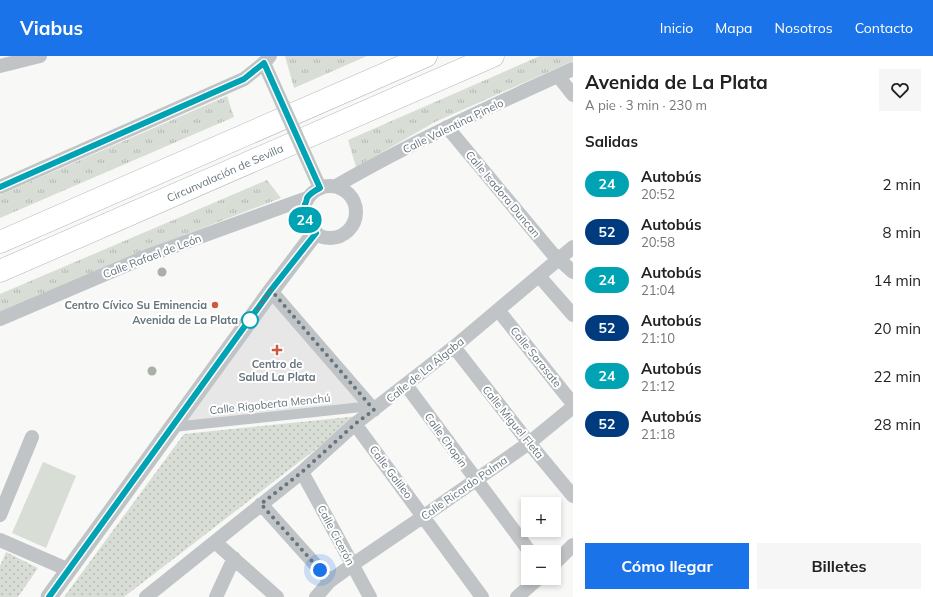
<!DOCTYPE html>
<html lang="es">
<meta charset="utf-8">
<style>
body{margin:0;font-family:Mulish,sans-serif;background:#f6f6f6;color:#222;height:100vh;display:flex;flex-direction:column;font-size:15px;white-space:nowrap}
*{box-sizing:border-box;margin:0}
p{font-size:13px;color:#767676}
.icon{flex:none;width:22px;height:22px;fill:none;stroke:currentColor;stroke-width:2;stroke-linecap:round;stroke-linejoin:round}
.map{position:relative;flex:1;overflow:hidden}
.drawer{display:flex;flex-direction:column;background:#fff;width:360px}
.drawer>*{flex:none}
.badge{padding:0 8px;border-radius:13px;font-size:14px;line-height:26px}
.controls{position:absolute;left:521px;top:441px;display:grid;gap:8px}
.controls a{display:grid;place-items:center;width:40px;height:40px;border-radius:0px;background:#fff;box-shadow:0 2px 6px #0003;font-size:20px}
.you{position:absolute;width:20px;height:20px;margin:-10px;border:3px solid #fff;border-radius:50%;background:#1a73e8;box-shadow:0 0 0 6px #1a73e833}
.map>.badge{position:absolute;translate:-50% -50%;box-shadow:0 0 0 2px #fff}
h2{padding:0 12px;font-size:15px;line-height:36px}
.round{display:grid;place-items:center;flex:none;width:42px;height:42px;border-radius:0px;background:#f6f6f6}
.summary{display:flex;align-items:center;justify-content:space-between;height:68px;padding:0 12px}
h1{font-size:19px;font-weight:700;line-height:30px}
.action{display:flex;gap:8px;margin-top:auto;padding:8px 12px}
.action a{flex:1;height:46px;border-radius:0px;background:#1a73e8;color:#fff;font-size:16px;font-weight:700;line-height:46px;text-align:center}
.action a+a{background:#f6f6f6;color:#222}
ul{padding:0;list-style:none}
li{display:flex;align-items:center;gap:12px;height:48px;padding:0 12px}
li div{flex:1}
li b{display:block;font-size:15px}
li em{font-style:normal}
li .badge{min-width:44px;font-weight:700;text-align:center}
header{display:flex;align-items:center;gap:24px;box-sizing:border-box;height:56px;padding:0 20px;background:#1a73e8;color:#fff}
header strong{font-size:19px}
nav{display:flex;gap:22px;margin-inline-start:auto;font-size:14px}
main{display:flex;flex:1;min-height:0}
.map>svg:first-child{display:block}
</style>
<header>
<strong>Viabus</strong>
<nav><a>Inicio</a><a>Mapa</a><a>Nosotros</a><a>Contacto</a></nav>
</header>
<main>
<div class="map">
<svg width="573" height="541" viewBox="0 0 573 541">
<defs>
<pattern id="grass-tufts" width="24" height="20" patternUnits="userSpaceOnUse"><rect width="24" height="20" fill="#d8ddd6"/><path d="M3 7l-1-3M5 7V3M7 7l1-3M15 17l-1-3M17 17v-4M19 17l1-3" fill="none" stroke="#b3b8b3"/></pattern>
<pattern id="park-dots" width="8" height="8" patternUnits="userSpaceOnUse"><rect width="8" height="8" fill="#d8ddd6"/><path d="M2 2h.1M6 6h.1" fill="none" stroke="#b3b8b3" stroke-width="1.8" stroke-linecap="round"/></pattern>
</defs>
<rect width="100%" height="100%" fill="#f8f8f6"/>
<path fill="#e6e7e6" d="M273,242l87,104 -173,19z"/>
<path fill="url(#grass-tufts)" d="M285,0h82l-73,32z
M540,0h33v5l-138,61 -79,45 -8,-27z
M227,40l7,21 -234,101v-23z
M267,124l14,18 -130,50 -151,65v-19z"/>
<path fill="url(#park-dots)" d="M359,360l-235,181h-60l120,-163z
M6,496l32,16 -20,29h-18v-31z"/>
<path fill="#d8ddd6" d="M43,406l33,14 -30,72 -34,-15z"/>
<g fill="none" stroke-linecap="round" stroke-linejoin="round">
<defs>
<path id="motorway" d="M0,186l426,-186
M0,215l493,-215"/>
</defs>
<use href="#motorway" stroke="#b4b7ba" stroke-width="23"/>
<path stroke="#c0c4c7" stroke-width="10" d="M173,371l198,-21"/>
<path stroke="#c0c4c7" stroke-width="14" d="M0,10l40,-10
M558,20l15,19
M447,71l105,126 21,19
M336,130c76,-44 157,-81 237,-117
M304 156a26 26 0 1 1 52 0a26 26 0 1 1-52 0Z
M0,131l244,-108 20,-16 6,-7
M539,220l34,39
M271,235l103,119
M498,254l75,94
M0,263l150,-64 157,-57
M454,291l75,96 44,53
M406,329l124,167
M355,368l127,173
M302,416l68,125
M261,448l69,77
M0,459l32,-78
M0,484l69,30
M215,486l62,55
M554,508l19,-19
M146,541l156,-125 53,-48 99,-77 119,-100
M216,541l18,-39
M316,541l14,-16 22,-16 72,-49 105,-73 44,-36
M517,541l22,-19"/>
<path stroke="#c0c4c7" stroke-width="17" d="M49,541l222,-306 44,-58"/>
<use href="#motorway" stroke="#fff" stroke-width="22"/>
<path stroke="#c0c4c7" stroke-width="14" d="M264,7l56,125"/>
</g>
<g fill="#a9b0a6">
<circle cx="162" cy="216" r="4.5"/>
<circle cx="152" cy="315" r="4.5"/>
</g>
<g fill="none" stroke-linecap="round" stroke-linejoin="round">
<defs>
<path id="line" d="M0,131l244,-108 20,-16 56,125c-4,2 -10,5 -13,10 0,0 -1,6 -2,6 -3,12 2,21 11,29l-45,57 -222,307"/>
</defs>
<use href="#line" stroke="#fff" stroke-width="9"/>
<use href="#line" stroke="#00a3b4" stroke-width="6"/>
<path stroke="#66757d" stroke-width="4" stroke-dasharray="0 7.2" d="M250,264l21,-30 103,120 -19,14 -53,48 -41,32 59,66"/>
</g>
<g fill="#cf583f" stroke="#fff" stroke-width="1.5">
<circle cx="215" cy="249" r="4"/>
<path d="M275 288h4v4h4v4h-4v4h-4v-4h-4v-4h4z"/>
</g>
<circle fill="#fff" stroke="#00a3b4" stroke-width="2" cx="250" cy="264" r="8"/>
<g text-anchor="middle" stroke-width="4" stroke-linejoin="round" paint-order="stroke">
<g font-size="11" fill="#66757d" stroke="#fff">
<text transform="translate(453 70) rotate(-26)" y="4">Calle Valentina Pinelo</text>
<text transform="translate(225 117) rotate(-24)" y="4">Circunvalación de Sevilla</text>
<text transform="translate(503 138) rotate(50)" y="4">Calle Isadora Duncan</text>
<text transform="translate(152 200) rotate(-21)" y="4">Calle Rafael de León</text>
<text transform="translate(536 301) rotate(51)" y="4">Calle Sarasate</text>
<text transform="translate(425 314) rotate(-39)" y="4">Calle de La Algaba</text>
<text transform="translate(270 348) rotate(-6)" y="4">Calle Rigoberta Menchú</text>
<text transform="translate(513 366) rotate(51)" y="4">Calle Miguel Fleta</text>
<text transform="translate(446 384) rotate(54)" y="4">Calle Chopin</text>
<text transform="translate(391 416) rotate(53)" y="4">Calle Galileo</text>
<text transform="translate(464 432) rotate(-35)" y="4">Calle Ricardo Palma</text>
<text transform="translate(336 479) rotate(62)" y="4">Calle Cicerón</text>
</g>
<g font-size="11" font-weight="bold" fill="#66757d" stroke="#fff" text-anchor="end">
<text x="207" y="253">Centro Cívico Su Eminencia</text>
<text x="277" y="312" text-anchor="middle">Centro de<tspan x="277" dy="13">Salud La Plata</tspan></text>
</g>
<g font-size="11" font-weight="bold" fill="#66757d" stroke="#fff" text-anchor="end">
<text x="238" y="268">Avenida de La Plata</text>
</g>
</g>
</svg>
<div class="controls">
<a>+</a>
<a>−</a>
</div>
<div class="you" style="left:320px;top:514px"></div>
<b class="badge" style="left:305px;top:164px;background:#00a3b4;color:#fff">24</b>
</div>
<section class="drawer">
<div class="summary"><div><h1>Avenida de La Plata</h1><p>A pie · 3 min · 230 m</p></div><a class="round"><svg class="icon" aria-label="heart" viewBox="0 0 24 24"><path d="M12 20l-8-8c-3-5 5-10 8-4 3-6 11-1 8 4z"/></svg></a></div>
<h2>Salidas</h2>
<ul>
<li><span class="badge" style="background:#00a3b4;color:#fff">24</span><div><b>Autobús</b><p>20:52</p></div><em>2 min</em></li>
<li><span class="badge" style="background:#003b80;color:#fff">52</span><div><b>Autobús</b><p>20:58</p></div><em>8 min</em></li>
<li><span class="badge" style="background:#00a3b4;color:#fff">24</span><div><b>Autobús</b><p>21:04</p></div><em>14 min</em></li>
<li><span class="badge" style="background:#003b80;color:#fff">52</span><div><b>Autobús</b><p>21:10</p></div><em>20 min</em></li>
<li><span class="badge" style="background:#00a3b4;color:#fff">24</span><div><b>Autobús</b><p>21:12</p></div><em>22 min</em></li>
<li><span class="badge" style="background:#003b80;color:#fff">52</span><div><b>Autobús</b><p>21:18</p></div><em>28 min</em></li>
</ul>
<div class="action"><a>Cómo llegar</a><a>Billetes</a></div>
</section>
</main>
